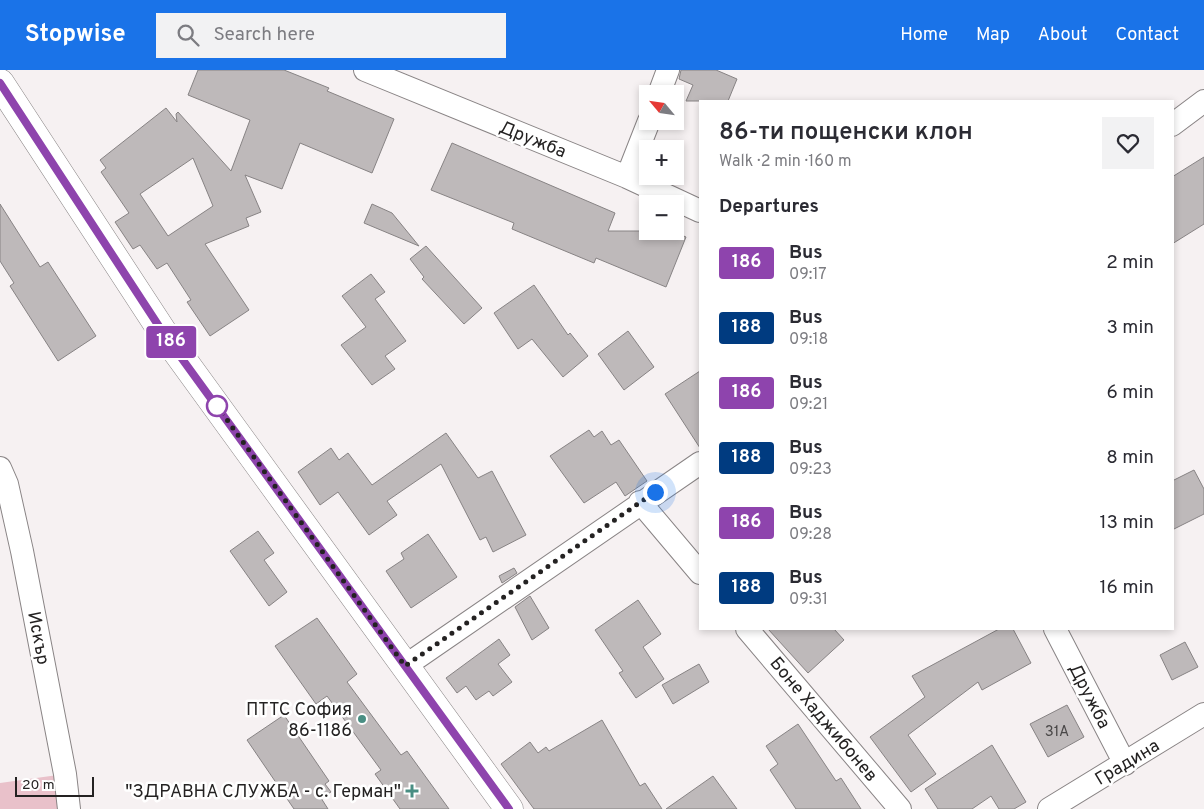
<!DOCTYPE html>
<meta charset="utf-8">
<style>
body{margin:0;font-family:Overpass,sans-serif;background:#f2f2f3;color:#2b2b33;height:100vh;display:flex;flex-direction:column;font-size:19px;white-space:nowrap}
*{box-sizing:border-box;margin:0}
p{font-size:16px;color:#7c7c81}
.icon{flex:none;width:28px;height:28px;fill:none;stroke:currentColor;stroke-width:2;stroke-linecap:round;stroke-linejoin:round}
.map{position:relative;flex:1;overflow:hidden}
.panel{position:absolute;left:699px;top:30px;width:475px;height:530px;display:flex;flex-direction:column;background:#fff;border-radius:0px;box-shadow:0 2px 8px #0003}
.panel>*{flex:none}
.badge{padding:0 10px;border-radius:4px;font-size:18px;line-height:32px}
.needle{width:32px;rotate:299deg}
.fabs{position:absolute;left:639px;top:15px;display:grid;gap:10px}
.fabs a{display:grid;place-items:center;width:45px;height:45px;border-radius:0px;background:#fff;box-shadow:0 2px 8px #0003;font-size:25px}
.scale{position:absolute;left:15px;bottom:12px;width:79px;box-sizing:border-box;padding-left:5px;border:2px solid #242222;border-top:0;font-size:14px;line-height:18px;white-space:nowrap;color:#242222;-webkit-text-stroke:4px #fff;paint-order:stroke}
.you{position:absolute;width:25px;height:25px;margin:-12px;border:4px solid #fff;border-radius:50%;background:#1a73e8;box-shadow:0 0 0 8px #1a73e833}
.map>.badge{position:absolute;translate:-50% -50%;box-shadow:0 0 0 2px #fff}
h2{padding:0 20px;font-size:19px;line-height:45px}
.round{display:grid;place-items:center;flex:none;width:52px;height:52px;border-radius:0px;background:#f2f2f3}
.summary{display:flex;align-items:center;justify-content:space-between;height:85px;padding:0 20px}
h1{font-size:24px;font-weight:600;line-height:38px}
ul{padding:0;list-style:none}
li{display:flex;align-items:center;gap:15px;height:65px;padding:0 20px}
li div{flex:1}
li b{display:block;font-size:19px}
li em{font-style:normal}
li .badge{min-width:55px;font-weight:700;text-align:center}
header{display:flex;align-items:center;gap:30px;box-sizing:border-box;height:70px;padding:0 25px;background:#1a73e8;color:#fff}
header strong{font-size:24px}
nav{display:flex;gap:28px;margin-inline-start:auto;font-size:18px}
.search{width:350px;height:45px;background:#f2f2f3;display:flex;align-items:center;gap:12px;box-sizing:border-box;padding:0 18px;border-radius:0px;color:#7c7c81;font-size:19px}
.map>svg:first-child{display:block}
</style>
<header>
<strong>Stopwise</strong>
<div class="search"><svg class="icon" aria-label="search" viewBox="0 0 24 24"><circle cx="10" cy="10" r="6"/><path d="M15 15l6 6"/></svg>Search here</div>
<nav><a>Home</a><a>Map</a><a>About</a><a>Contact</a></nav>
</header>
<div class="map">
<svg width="1204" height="739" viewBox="0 0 1204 739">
<rect width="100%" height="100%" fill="#f6f1f2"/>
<path fill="#e9c1ca" d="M65,704l4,35h-69v-26z"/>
<path fill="#beb9ba" stroke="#878384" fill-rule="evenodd" d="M198,0h86l45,18 -2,3 67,28 -22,54 -72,-30 -18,46 -37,-14 16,37 -15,6 3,8 -44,18 44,66 -39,26 -23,-34 4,-2 -24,-37 -10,6 -17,-24 -7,4 -18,-27 14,-9 -28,-41 5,-4 -6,-8 66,-52 11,14 -1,-8 2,-2 53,59 19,-51 -62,-25zM193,88l20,48 -45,30 -28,-42z
M681,0h35l21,9 -9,22h-42l7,-16 -14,-6z
M452,73l163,70 -7,18h64l14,6 -20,50 -70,-29 -2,5 -82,-34 2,-6 -83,-33z
M1204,87v67l-32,20v-67z
M0,134l40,63 8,-5 48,74 -38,25 -48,-75 4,-3 -14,-22z
M372,134l20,9 27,33 -55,-23z
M426,176l56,62 -18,16 -42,-45 2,-2 -14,-18z
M371,204l14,18 -10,7 31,42 -21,15 10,13 -23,16 -31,-40 25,-18 -24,-31z
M534,215l34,50 2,-2 18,23 -25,21 -31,-38 -14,10 -24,-36z
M628,261l26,36 -30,23 -26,-36z
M700,301v77l-35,-54z
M589,360l5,7 8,-6 9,14 8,-5 28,41 -22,15 -9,-14 -32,21 -34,-47z
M446,363l32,45 14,-7 34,64 -33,17 -7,-15 -6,3 -39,-76 -54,37 10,14 -28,20 -31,-43 -18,13 -22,-33 33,-24 8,12 9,-7 24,32z
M1194,400l10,19v25l-32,16v-49z
M258,461l16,22 -10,7 23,32 -18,14 -39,-55z
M428,464l29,43 -46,31 -25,-37 18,-12 -3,-6z
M514,498l3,5 -15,10 -3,-7z
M530,526l19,32 -17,12 -17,-33z
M638,530l23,34 -18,13 21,32 -28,19 -17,-25 4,-2 -28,-41z
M317,548l40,56 -10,8 54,73 6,-4 42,58h-49l-25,-35 6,-4 -54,-74 -11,8 -41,-58z
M768,559h66l10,11 -36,33z
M999,559h14l18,34 -49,27 -4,-8 -70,53 28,39 -25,18 -41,-55 55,-40 -13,-21z
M499,569l11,16 -12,9 14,18 -19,14 -4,-5 -13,9 -10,-14 -9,7 -11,-15z
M1185,572l13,25 -26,13 -12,-25z
M699,594l10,18 -36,22 -11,-19z
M1067,635l17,32 -36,20 -18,-33z
M284,645l45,66 -4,3 6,8 -10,6 7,11h-34l-47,-69z
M602,650l38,66 5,-3 17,26h-128l-33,-45 29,-22 8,11 8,-6 3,4z
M798,654l38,57 5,-3 20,31h-65l-26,-39 8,-6 -12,-18z
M992,675l34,57 -12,7h-15l-8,-13 -19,13h-34l-13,-20z
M713,706l24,33h-71z"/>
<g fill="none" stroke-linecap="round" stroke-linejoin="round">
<defs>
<path id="street" d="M365,0l262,107 73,34
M659,24l9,-24
M1172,55l32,-24
M627,107l22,-56
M0,398l7,16 15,67 43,223 4,35
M640,432l60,71
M747,559l153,180
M1055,559l70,135
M405,596l295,-203
M1049,739l155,-95"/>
<path id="secondary" d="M0,13l164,251 345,475"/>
</defs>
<use href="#street" stroke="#898485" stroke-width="24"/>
<use href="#secondary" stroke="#898485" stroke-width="29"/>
<use href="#street" stroke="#fff" stroke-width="22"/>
<use href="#secondary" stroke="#fff" stroke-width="28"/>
</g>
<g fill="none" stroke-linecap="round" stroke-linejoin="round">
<defs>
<path id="line" d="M0,13l164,251 345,475"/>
</defs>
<use href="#line" stroke="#fff" stroke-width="11"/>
<use href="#line" stroke="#8e44ad" stroke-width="8"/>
<path stroke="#242222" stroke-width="5" stroke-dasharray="0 9" d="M217,336l188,260 250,-174"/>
</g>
<circle fill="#fff" stroke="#8e44ad" stroke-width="2.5" cx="217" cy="336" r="10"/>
<g fill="#498e83" stroke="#fff" stroke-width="2">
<circle cx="362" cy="649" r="5"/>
<path d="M409.5 713.5h5v5h5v5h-5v5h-5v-5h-5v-5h5z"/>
</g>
<g text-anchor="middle" stroke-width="5" stroke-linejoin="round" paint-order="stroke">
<g font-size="15" fill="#4a4848">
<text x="1057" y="666">31А</text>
</g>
<g font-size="18" fill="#242222" stroke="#fff">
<text transform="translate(533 69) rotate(22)" y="6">Дружба</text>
<text transform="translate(39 568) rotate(79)" y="6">Искър</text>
<text transform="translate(1090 626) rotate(63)" y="6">Дружба</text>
<text transform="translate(824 649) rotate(50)" y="6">Боне Хаджибонев</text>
<text transform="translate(1127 692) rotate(-31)" y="6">Градина</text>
</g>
<g font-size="18" fill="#242222" stroke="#fff" text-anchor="end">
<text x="352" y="645">ПТТС София<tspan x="352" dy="21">86-1186</tspan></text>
<text x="401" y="727">"ЗДРАВНА СЛУЖБА - с. Герман"</text>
</g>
</g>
</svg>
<div class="fabs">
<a><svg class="needle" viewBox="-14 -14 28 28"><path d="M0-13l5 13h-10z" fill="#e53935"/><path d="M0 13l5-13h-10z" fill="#7c7c81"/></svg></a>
<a>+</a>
<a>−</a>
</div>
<div class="scale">20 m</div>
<div class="you" style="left:655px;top:422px"></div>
<b class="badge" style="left:171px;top:272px;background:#8e44ad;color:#fff">186</b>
<section class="panel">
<div class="summary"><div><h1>86-ти пощенски клон</h1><p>Walk · 2 min · 160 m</p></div><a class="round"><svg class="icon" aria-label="heart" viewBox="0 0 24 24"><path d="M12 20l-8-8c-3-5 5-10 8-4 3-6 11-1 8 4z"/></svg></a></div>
<h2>Departures</h2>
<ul>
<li><span class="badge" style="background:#8e44ad;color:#fff">186</span><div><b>Bus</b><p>09:17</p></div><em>2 min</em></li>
<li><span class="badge" style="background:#003b80;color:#fff">188</span><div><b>Bus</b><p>09:18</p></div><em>3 min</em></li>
<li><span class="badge" style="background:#8e44ad;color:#fff">186</span><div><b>Bus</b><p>09:21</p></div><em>6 min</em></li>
<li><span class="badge" style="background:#003b80;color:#fff">188</span><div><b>Bus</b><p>09:23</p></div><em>8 min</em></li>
<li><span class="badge" style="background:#8e44ad;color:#fff">186</span><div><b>Bus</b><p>09:28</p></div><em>13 min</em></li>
<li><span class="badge" style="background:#003b80;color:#fff">188</span><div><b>Bus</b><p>09:31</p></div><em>16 min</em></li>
</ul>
</section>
</div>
